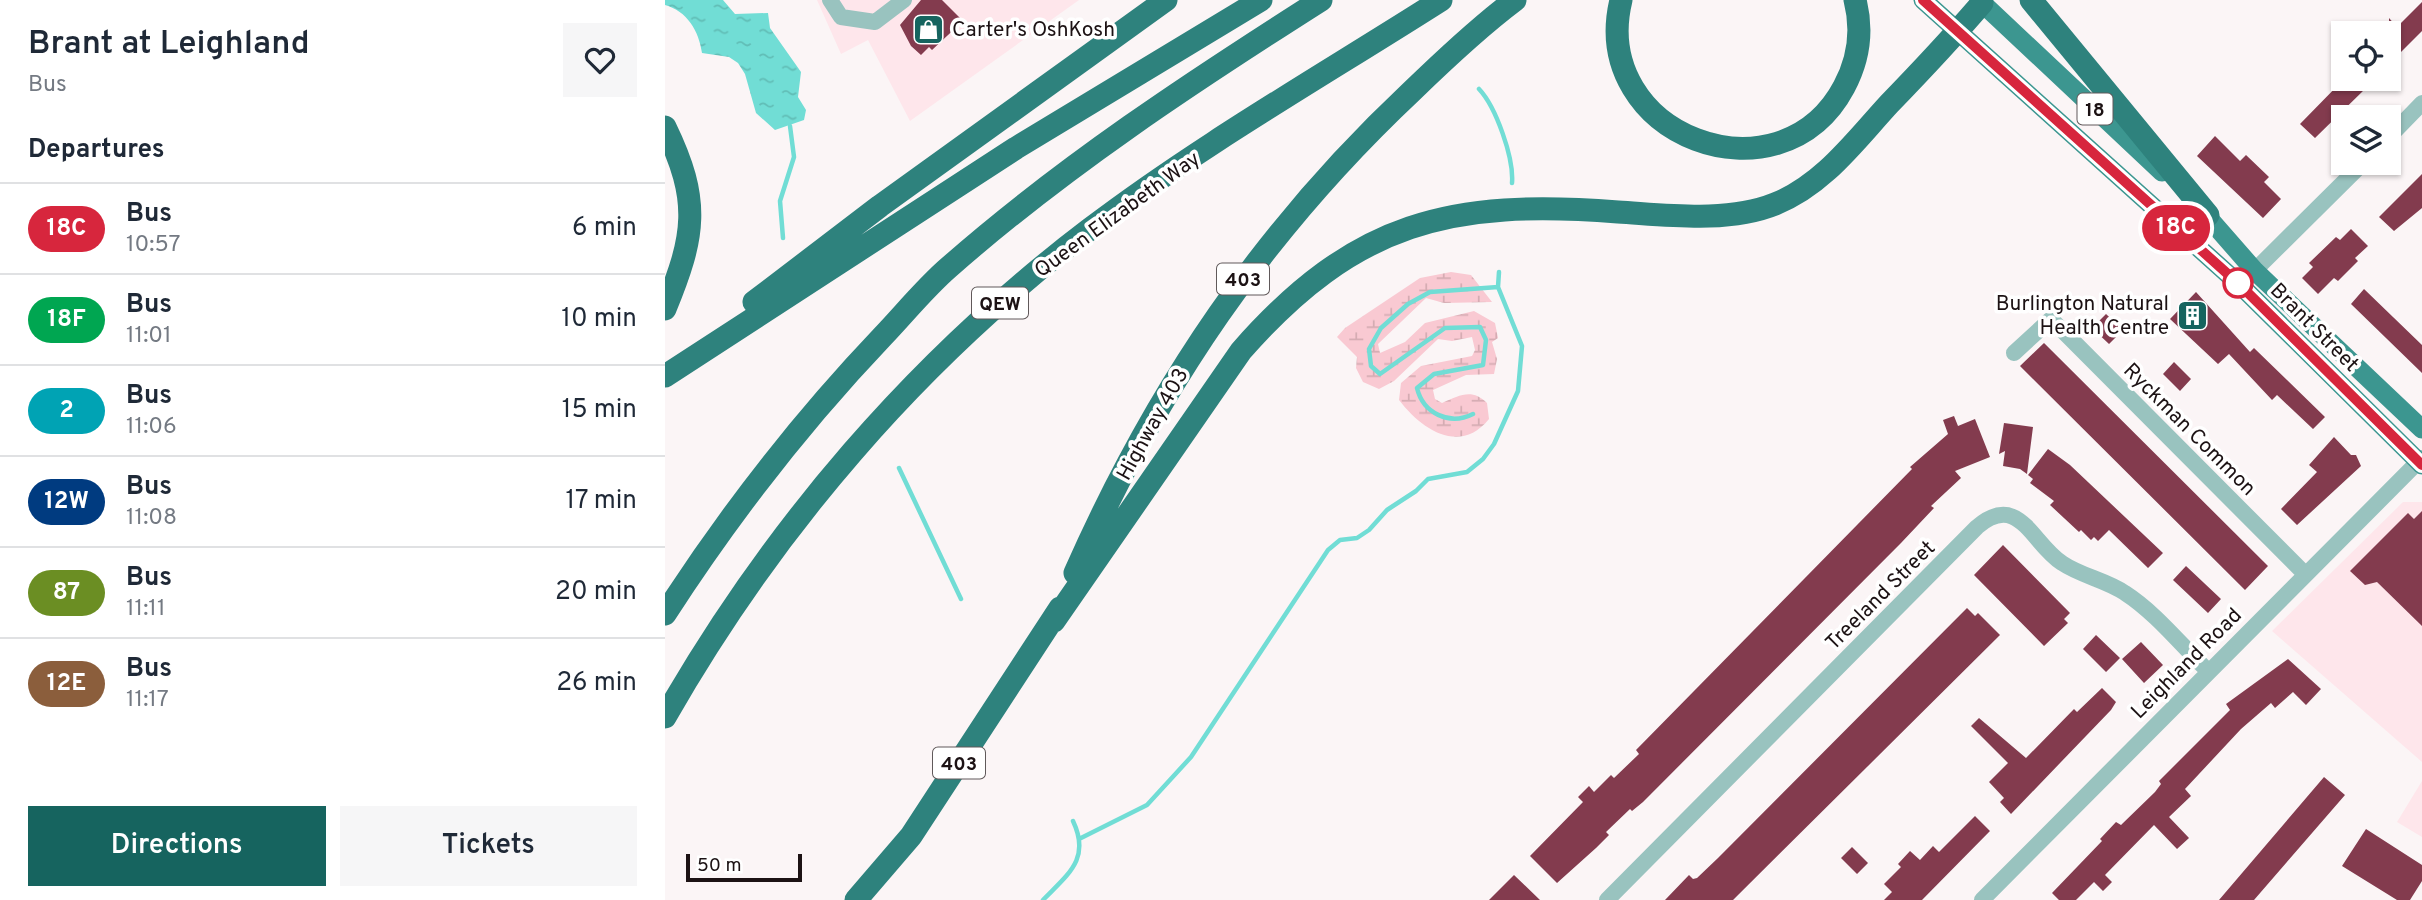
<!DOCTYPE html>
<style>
body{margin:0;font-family:Overpass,sans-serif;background:#f6f6f7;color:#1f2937;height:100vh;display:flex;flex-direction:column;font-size:26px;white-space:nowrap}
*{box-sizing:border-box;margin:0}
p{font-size:23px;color:#747a83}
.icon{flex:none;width:38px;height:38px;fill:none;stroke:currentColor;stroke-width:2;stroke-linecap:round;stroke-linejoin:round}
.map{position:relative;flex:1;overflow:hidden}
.details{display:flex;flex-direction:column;background:#fff;width:665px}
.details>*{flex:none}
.badge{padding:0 14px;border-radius:23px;font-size:24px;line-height:46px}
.fabs{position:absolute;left:1666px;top:21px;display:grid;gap:14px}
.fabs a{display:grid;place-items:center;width:70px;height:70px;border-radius:0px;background:#fff;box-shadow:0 2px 5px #0004;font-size:35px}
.scale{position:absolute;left:21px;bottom:18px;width:116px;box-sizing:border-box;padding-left:7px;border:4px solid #1c1214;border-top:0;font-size:19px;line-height:24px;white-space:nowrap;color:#1c1214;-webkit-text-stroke:5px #fff;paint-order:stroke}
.map>.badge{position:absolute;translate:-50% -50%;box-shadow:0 0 0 4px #fff}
h2{padding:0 28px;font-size:26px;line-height:63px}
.round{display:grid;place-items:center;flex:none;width:74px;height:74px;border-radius:0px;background:#f6f6f7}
.overview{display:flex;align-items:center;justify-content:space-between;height:119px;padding:0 28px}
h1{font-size:33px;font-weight:600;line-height:52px}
.action{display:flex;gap:14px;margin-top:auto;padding:14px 28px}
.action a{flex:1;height:80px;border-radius:0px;background:#16645f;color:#fff;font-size:28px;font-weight:600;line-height:80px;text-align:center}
.action a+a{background:#f6f6f7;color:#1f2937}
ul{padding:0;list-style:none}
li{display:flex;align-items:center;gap:21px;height:91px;padding:0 28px;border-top:2px solid #e0e1e3}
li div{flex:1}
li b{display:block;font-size:26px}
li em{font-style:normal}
li .badge{min-width:77px;font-weight:700;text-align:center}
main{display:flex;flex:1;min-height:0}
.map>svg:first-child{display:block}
</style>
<main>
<section class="details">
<div class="overview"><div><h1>Brant at Leighland</h1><p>Bus</p></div><a class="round"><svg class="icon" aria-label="heart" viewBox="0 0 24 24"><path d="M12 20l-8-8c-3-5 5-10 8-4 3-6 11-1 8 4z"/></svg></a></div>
<h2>Departures</h2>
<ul>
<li><span class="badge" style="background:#d7263d;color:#fff">18C</span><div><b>Bus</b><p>10:57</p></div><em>6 min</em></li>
<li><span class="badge" style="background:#00a651;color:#fff">18F</span><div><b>Bus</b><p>11:01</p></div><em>10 min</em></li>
<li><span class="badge" style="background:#00a3b4;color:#fff">2</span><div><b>Bus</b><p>11:06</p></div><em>15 min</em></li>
<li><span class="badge" style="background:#003b80;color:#fff">12W</span><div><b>Bus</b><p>11:08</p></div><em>17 min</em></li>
<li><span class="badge" style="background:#6b8e23;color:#fff">87</span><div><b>Bus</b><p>11:11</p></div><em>20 min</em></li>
<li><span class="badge" style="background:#8b5e3c;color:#fff">12E</span><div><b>Bus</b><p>11:17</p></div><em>26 min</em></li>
</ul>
<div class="action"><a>Directions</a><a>Tickets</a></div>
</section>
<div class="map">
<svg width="1757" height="900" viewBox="0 0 1757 900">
<defs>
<pattern id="wetland-marsh" width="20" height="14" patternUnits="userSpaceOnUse" patternTransform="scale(1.75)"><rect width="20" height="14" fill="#f9c9d2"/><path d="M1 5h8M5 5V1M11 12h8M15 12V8" fill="none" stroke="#d5acb3"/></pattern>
<pattern id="water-ripples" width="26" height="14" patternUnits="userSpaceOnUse" patternTransform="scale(1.75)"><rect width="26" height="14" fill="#71ddd5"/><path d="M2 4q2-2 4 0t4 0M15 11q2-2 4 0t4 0" fill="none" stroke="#61bdb6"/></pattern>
</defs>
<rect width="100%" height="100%" fill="#fbf5f6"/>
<path fill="#fee6eb" d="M152,0h262l-169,121 -42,-81 -27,14z
M1738,502h19v260l-150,-131z
M1757,781v56l-25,-15z"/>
<path fill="url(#wetland-marsh)" d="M786,272l20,3 21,27 -48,1 -18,-5 -48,46 2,9 25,-11 20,-19 49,-12 21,12 3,15 -6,4 5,17 -3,15 -28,1 -33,15 2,9 7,4c18,-8 30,-15 45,0l2,16c-29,36 -67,11 -90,-19l2,-17 20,-17 51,-10 3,-6 -3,-13 -20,4 -14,-2 -44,42 -15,8 -16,-7 -7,-14 1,-11 -20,-20 8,-9 75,-50z"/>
<path fill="url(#water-ripples)" d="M0,0h58l12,14 33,-1 2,15 31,44 -3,25 8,13 -2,10 -29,10 -19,-17 -11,-39 -7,-11 -9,-6 -27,-4c-3,-22 -15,-42 -37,-48z"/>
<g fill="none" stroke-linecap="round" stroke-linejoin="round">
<path stroke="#71ddd5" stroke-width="4.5" d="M814,89c17,18 35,69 33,94
M118,238l-3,-37 14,-44 -4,-31
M808,414c-24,12 -50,-1 -56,-26l17,-14 49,-9 3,-25 -6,-13 -35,1 -65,46 -9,-8 -2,-17 12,-21 27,-24 22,-12 68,-5 1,-15
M234,468l62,131
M416,838l66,-33 44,-48 137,-207 12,-10 17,-2 12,-8 18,-20 29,-19 12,-12 39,-7 16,-13 11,-15 24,-53 4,-45 -24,-59
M378,900c25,-26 48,-41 30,-79"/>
</g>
<path fill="#833b4e" d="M256,0h21l21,21 -31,29 -3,-3 -8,8 -10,-9 -11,-21z
M1757,2v29l-33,33v-46l8,9z
M1679,79h11l10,10 -50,49 -15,-14z
M1550,136l25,25 6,-6 23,22 -5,5 17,17 -18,19 -66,-62z
M1757,174v34l-28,23 -15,-14z
M1686,229l17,17 -13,12 3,3 -20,20 -4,-3 -16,16 -16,-16 11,-11 -4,-4 27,-26 4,3z
M1699,289l58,56v28l-71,-69z
M1531,292l54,60 4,-4 71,69 -12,12 -36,-34 -5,5 -43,-46 -11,10 -48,-45z
M1441,314l17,16 -14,14 -17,-16z
M1379,343l224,223 -23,24 -225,-224z
M1509,362l17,17 -11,12 -17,-17z
M1289,416l4,10 17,-7 15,38 -35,14 6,7 -30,28 3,2 -33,35 -258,259 -11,9 -2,-2 -24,23 3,3 -13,13 -39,35 -27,-27 53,-54 -5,-5 11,-11 5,6 17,-17 3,3 25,-24 -3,-4 276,-281 -2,-2 38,-33 -5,-14z
M1339,423l29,4 -6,47 -7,-5 -17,-3 2,-15 -6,3z
M1669,437l17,18h5l5,11 -64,59 -16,-16 36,-37 -8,-7z
M1383,449l22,16 93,88 -15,15 -39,-38 -11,11 -4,-4 -3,3 -10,-10 -2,2 -29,-27 4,-4 -24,-18 3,-4 -5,-4z
M1757,511v115l-45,-44 -12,3 -15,-14 58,-58 6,6z
M1338,545l67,68 -6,6 4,4 -24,23 -70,-71z
M1521,566l35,33 -13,14 -35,-33z
M1302,608l8,8 3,-3 22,22 -267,265h-68l24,-25 4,4 4,-1 21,-20z
M1431,635l24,23 -14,14 -23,-23z
M1476,642l22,23 -19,18 -22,-24z
M1623,659l33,30 -15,16 -13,-13 -18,16 -4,-5 -30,26 -56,60 6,7 -22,21 20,21 -12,11 -23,-24 -49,50 7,7 -9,9 -9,-9 -18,18h-17l-7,-7 50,-52 -2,-2 16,-17 5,3 34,-33 6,-8 -2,-3 71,-71 -4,-6z
M1437,688l14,14 -5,8 -100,104 -11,-12 4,-4 -15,-16 19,-19 -37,-37 8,-8 47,40 48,-49 3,3z
M1659,777l21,18 -91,105h-35z
M1310,816l15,15 -68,69h-38l8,-8 -8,-8 17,-17 -3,-3 12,-13 10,9 13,-14 6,6z
M1701,829l56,36v16l-12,19h-13l-55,-34z
M1187,847l16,16 -11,11 -16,-16z
M849,875l26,25h-51z"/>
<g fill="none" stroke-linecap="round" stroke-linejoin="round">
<path stroke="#99c3bf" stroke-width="16" d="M165,0l11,17 34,5 29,-22
M1724,137l33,-34
M1575,285l123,-122
M1349,353l37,-34 254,255
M942,900l370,-373c42,-36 55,17 85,36 19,13 44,17 63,30 31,20 57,53 83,78
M1317,900l440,-442"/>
<path stroke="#3c9690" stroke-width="19" d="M1258,0l317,285 182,180
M1314,0l183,172
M1534,207l56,64 167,158"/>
<path stroke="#2e827d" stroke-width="23" d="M956,0c-33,136 159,207 223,87 15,-28 19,-56 11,-87
M1366,0l177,215
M0,127c36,74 30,109 0,182
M89,302l126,-96 286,-206
M0,376l351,-228 245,-148
M410,573c82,-186 189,-343 337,-482 33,-32 67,-64 103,-91
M0,614c64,-99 136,-192 218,-278 21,-22 42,-48 65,-68 116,-102 244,-186 373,-268
M389,621l187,-270c114,-130 210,-152 377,-139 50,3 110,11 157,-8 48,-19 80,-63 114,-100 32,-33 63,-66 93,-101
M0,717c108,-189 251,-356 425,-488 109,-83 235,-155 351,-229
M191,900l55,-64 149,-228"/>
</g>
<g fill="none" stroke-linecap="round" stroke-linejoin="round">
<defs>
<path id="line" d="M1258,0l317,285 182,180"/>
</defs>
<use href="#line" stroke="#fff" stroke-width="16"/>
<use href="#line" stroke="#d7263d" stroke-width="10"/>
</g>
<defs>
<symbol id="shop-square" viewBox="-11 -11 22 22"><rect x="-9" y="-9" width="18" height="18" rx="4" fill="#16645f" stroke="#fff"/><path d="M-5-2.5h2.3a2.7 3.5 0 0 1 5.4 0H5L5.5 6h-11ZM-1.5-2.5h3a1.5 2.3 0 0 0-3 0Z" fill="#fff"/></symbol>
<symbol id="building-square" viewBox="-11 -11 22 22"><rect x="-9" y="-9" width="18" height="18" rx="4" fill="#16645f" stroke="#fff"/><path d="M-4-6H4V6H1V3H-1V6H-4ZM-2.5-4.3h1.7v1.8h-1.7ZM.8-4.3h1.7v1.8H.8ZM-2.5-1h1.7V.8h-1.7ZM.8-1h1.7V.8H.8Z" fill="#fff"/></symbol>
</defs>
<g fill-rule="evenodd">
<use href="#shop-square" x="246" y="12" width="35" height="35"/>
<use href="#building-square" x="1510" y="298" width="35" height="35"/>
</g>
<circle fill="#fff" stroke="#d7263d" stroke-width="3.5" cx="1573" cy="283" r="14"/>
<g text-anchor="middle" stroke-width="7" stroke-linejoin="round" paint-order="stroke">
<g fill="#fff" stroke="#60595a" stroke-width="2">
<rect x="1412.5" y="93.5" width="35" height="31" rx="5"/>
<rect x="552" y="263.5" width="52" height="31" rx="5"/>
<rect x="307" y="287.5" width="56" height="31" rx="5"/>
<rect x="268" y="747.5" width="52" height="31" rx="5"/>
</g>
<g font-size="19" font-weight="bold" fill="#1c1214">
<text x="1430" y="116">18</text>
<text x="578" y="286">403</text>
<text x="335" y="310">QEW</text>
<text x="294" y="770">403</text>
</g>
<g font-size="21" fill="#1c1214" stroke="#fff" text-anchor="start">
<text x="287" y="36">Carter's OshKosh</text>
<text x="1504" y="310" text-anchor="end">Burlington Natural<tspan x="1504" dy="24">Health Centre</tspan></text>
</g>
<g font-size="21" fill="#1c1214" stroke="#fff">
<text transform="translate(452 214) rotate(-36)" y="7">Queen Elizabeth Way</text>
<text transform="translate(1650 327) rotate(45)" y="7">Brant Street</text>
<text transform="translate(487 424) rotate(-61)" y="7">Highway 403</text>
<text transform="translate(1525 429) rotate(45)" y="7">Ryckman Common</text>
<text transform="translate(1215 595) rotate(-45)" y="7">Treeland Street</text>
<text transform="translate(1521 663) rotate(-45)" y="7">Leighland Road</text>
</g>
</g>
</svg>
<div class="fabs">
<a><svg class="icon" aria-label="locate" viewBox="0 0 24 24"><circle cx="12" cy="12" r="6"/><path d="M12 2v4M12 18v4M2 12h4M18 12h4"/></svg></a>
<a><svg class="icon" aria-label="layers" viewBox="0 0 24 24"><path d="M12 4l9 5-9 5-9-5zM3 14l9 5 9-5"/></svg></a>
</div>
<div class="scale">50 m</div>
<b class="badge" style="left:1511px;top:228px;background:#d7263d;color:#fff">18C</b>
</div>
</main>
